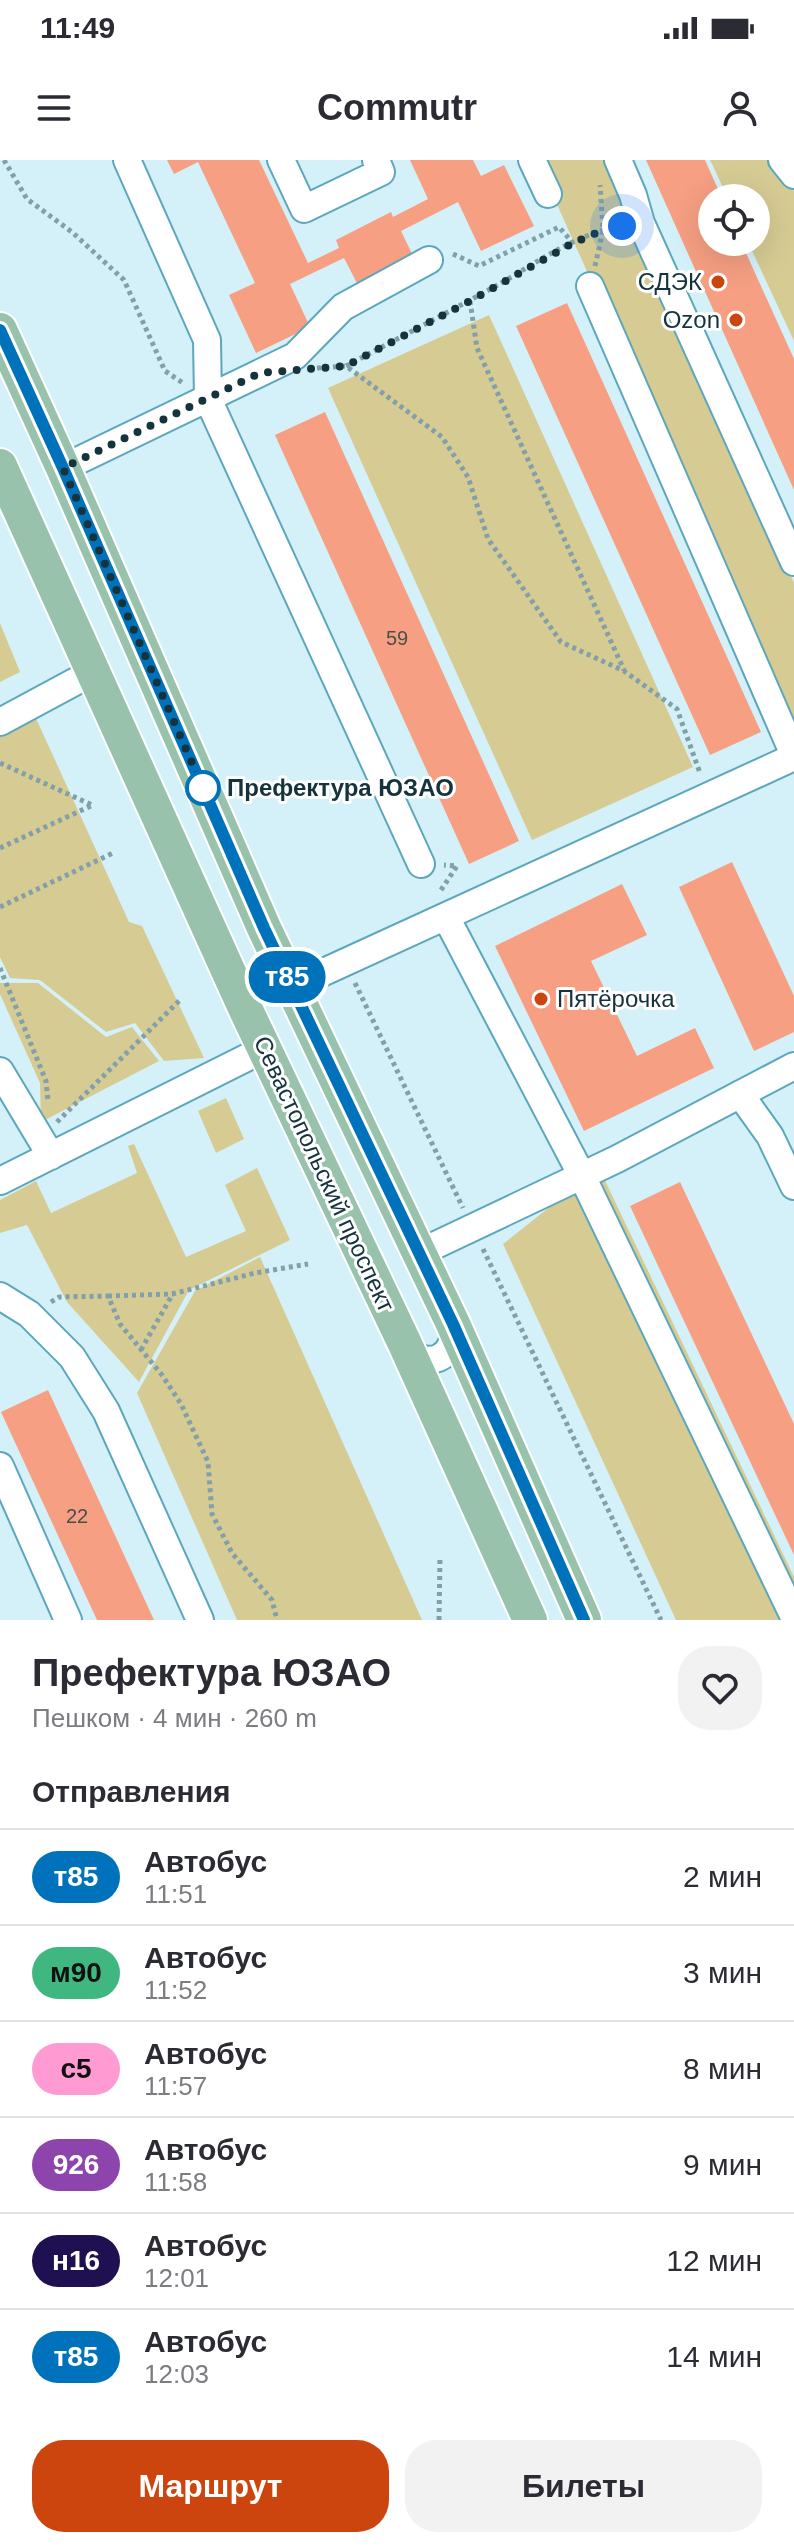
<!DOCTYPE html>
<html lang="ru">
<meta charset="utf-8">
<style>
body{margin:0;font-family:Arial,sans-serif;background:#f2f2f3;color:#2b2b33;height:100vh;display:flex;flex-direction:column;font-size:30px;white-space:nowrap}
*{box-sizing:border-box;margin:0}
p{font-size:26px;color:#7c7c81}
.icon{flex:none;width:44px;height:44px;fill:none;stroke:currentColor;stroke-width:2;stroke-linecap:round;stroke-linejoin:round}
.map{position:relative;height:1460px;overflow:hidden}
.panel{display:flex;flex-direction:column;background:#fff;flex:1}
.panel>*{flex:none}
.badge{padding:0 16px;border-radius:26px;font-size:28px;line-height:52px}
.tools{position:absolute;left:698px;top:24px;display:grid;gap:16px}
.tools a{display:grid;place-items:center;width:72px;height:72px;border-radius:50%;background:#fff;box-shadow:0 8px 32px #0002;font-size:40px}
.you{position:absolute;width:40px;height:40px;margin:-20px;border:6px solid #fff;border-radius:50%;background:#1a73e8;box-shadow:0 0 0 12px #1a73e833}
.map>.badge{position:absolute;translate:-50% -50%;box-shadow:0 0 0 4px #fff}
h2{padding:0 32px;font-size:30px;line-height:72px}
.round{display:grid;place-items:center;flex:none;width:84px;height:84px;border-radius:32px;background:#f2f2f3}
.overview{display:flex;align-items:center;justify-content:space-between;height:136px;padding:0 32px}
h1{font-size:38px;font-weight:800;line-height:60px}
.button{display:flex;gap:16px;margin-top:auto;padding:16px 32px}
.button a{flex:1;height:92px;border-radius:32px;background:#cc450e;color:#fff;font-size:32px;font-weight:800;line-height:92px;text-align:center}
.button a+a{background:#f2f2f3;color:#2b2b33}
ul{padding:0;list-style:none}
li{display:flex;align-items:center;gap:24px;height:96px;padding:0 32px;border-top:2px solid #e1e1e2}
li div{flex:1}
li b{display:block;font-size:30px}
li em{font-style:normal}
li .badge{min-width:88px;font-weight:700;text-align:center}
.status{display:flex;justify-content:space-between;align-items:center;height:56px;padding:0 40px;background:#fff;direction:ltr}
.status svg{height:22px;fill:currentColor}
header{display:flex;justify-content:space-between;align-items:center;height:104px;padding:0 32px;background:#fff;font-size:36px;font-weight:800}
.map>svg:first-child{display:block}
</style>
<div class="status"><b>11:49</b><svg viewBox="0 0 49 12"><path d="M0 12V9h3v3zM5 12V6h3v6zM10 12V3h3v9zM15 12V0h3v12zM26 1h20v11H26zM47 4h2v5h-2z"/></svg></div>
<header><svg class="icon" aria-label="menu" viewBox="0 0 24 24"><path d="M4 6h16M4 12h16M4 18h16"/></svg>Commutr<svg class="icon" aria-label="person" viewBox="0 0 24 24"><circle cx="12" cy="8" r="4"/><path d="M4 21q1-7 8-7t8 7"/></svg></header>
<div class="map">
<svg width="794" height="1460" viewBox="0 0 794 1460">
<rect width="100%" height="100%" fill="#d4f1fa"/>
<path fill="#d6cb93" d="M537,0h70l20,51 167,372v136l-5,2z
M710,0h60l24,31v150l-46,-99h8v-44h-28z
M489,155l204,452 -161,73 -204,-452z
M0,463l20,49 -20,10z
M34,554l95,208 13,4 62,132 -40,3 -29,-38 -29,9 -66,-52 -30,-2 -10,-21v-225z
M0,823h38l68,54 26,-10 27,34 -118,61 -1,-39 -40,-89z
M226,938l18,41 -28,14 -18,-42z
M134,984l52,113 60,-26 -21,-46 32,-17 33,72 -101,50 -50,92 -72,-80 -40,-77 -27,8v-33l36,-19 15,32 86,-40 -9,-27z
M599,1008l195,409v43h-118l-173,-376z
M260,1097l162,363h-185l-100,-227 58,-102z"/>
<path fill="#f69f82" d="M167,0h92l49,103 31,-15 -3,-8 55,-28 2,5 35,-18 -18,-39h63l8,16 23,-11 30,61 -53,25 -23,-49 -57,29 15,31 -56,27 -16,-31 -54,26 20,43 -54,26 -27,-58 26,-12 -57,-121 -24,12z
M646,0h59l17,38h-10v44h29l53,117v131z
M567,143l194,429 -51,23 -194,-429z
M325,252l194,429 -50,23 -194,-429z
M732,702l62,134v36l-40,19 -75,-164z
M622,724l25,51 -56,26 46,95 58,-28 19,40 -130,63 -89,-185z
M680,1022l114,242v131l-164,-349z
M48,1230l106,230h-57l-96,-208z"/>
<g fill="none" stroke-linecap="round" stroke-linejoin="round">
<defs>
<path id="minor" d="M127,0l80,180 1,59 213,465
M281,0l23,49 77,-37 -5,-12
M532,0l16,34
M618,0l15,35 8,28 153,339
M782,0l12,15
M590,126l204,469
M63,308l232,-112 48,-49 86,-47
M0,562l93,-50
M446,757l136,259 212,441
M291,827l503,-230
M0,911l51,85
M740,934l30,42 24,50
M0,1021l264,-132
M419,1093l198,-94 177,-93
M0,1136l29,18 43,43 34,54 94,209
M405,1184c19,30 54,14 48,-20
M0,1306l68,154"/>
<path id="major" d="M0,170l63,138 201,460 189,396 131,296
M0,306l245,542 160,336 125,276"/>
</defs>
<use href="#minor" stroke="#5da7bc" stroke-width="30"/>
<use href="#major" stroke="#fff" stroke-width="38"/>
<path stroke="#82a0a9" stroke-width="5" stroke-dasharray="4 4" stroke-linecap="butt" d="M4,0l23,39 45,33 52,48 41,91 18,12
M453,94l26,12 80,-39 14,16
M595,106l8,-36 -3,-45
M470,141l7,47 147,322
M346,206c49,-26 99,-52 148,-79 38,-21 79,-52 123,-60
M317,208l29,-2 96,71 26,40 20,62 73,103 63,29 53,38 23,64
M0,603l92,42
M0,688l93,-43
M441,730l16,-24 -13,-1
M0,747l115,-55
M0,808l46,113 2,19
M355,823l108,225
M57,962l125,-124
M483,1089l178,371
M108,1136l64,-2 83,-21 53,-9
M51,1142l8,-5 49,-1 12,28 42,51 19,29 27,58 4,52 20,39 40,47 5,20
M141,1190l31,-55
M439,1460l1,-64"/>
<use href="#minor" stroke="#fff" stroke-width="26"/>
<use href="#major" stroke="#98c2ab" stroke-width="34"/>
</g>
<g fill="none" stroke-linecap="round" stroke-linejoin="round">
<defs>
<path id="line" d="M0,170l63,138 201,460 189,396 131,296"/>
</defs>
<use href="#line" stroke="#fff" stroke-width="18"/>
<use href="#line" stroke="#0072bc" stroke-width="12"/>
<path stroke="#14333c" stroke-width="8" stroke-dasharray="0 14.4" d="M203,628l-140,-320 197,-95 86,-7 124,-65 103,-58 30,-13 19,-4"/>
</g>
<g fill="#cc450e" stroke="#fff" stroke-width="3">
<circle cx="718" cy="122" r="8"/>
<circle cx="736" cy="160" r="8"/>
<circle cx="541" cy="839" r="8"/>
</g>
<circle fill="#fff" stroke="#0072bc" stroke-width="4" cx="203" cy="628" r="16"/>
<g text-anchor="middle" stroke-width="6" stroke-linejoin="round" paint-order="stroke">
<g font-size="20" fill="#4c4e4e">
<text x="397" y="485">59</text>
<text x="77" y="1363">22</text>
</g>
<g font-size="24" fill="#14333c" stroke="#fff" text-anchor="end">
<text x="702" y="130">СДЭК</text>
<text x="720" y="168">Ozon</text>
<text x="557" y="847" text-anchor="start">Пятёрочка</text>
</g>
<g font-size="24" font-weight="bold" fill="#14333c" stroke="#fff" text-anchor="start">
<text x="227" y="636">Префектура ЮЗАО</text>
</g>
<g font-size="24" fill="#14333c" stroke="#fff">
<text transform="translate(324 1014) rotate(65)" y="8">Севастопольский проспект</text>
</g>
</g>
</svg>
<div class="tools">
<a><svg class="icon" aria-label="locate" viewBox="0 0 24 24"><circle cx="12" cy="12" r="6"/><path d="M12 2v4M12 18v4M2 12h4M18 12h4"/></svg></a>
</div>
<div class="you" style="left:622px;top:66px"></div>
<b class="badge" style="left:287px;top:817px;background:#0072bc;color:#fff">т85</b>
</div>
<section class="panel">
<div class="overview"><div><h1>Префектура ЮЗАО</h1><p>Пешком · 4 мин · 260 m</p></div><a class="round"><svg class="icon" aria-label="heart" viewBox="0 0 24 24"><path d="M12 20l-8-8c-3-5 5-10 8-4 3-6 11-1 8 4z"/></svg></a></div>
<h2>Отправления</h2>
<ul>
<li><span class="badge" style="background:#0072bc;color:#fff">т85</span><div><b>Автобус</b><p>11:51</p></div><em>2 мин</em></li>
<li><span class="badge" style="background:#40b781;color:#111">м90</span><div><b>Автобус</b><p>11:52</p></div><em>3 мин</em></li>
<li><span class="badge" style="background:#ff9ad2;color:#111">с5</span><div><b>Автобус</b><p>11:57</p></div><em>8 мин</em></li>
<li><span class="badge" style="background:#8e44ad;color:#fff">926</span><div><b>Автобус</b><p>11:58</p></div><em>9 мин</em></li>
<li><span class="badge" style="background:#1f1051;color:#fff">н16</span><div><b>Автобус</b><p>12:01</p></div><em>12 мин</em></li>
<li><span class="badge" style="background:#0072bc;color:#fff">т85</span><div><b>Автобус</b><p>12:03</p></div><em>14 мин</em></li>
</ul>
<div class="button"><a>Маршрут</a><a>Билеты</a></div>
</section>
